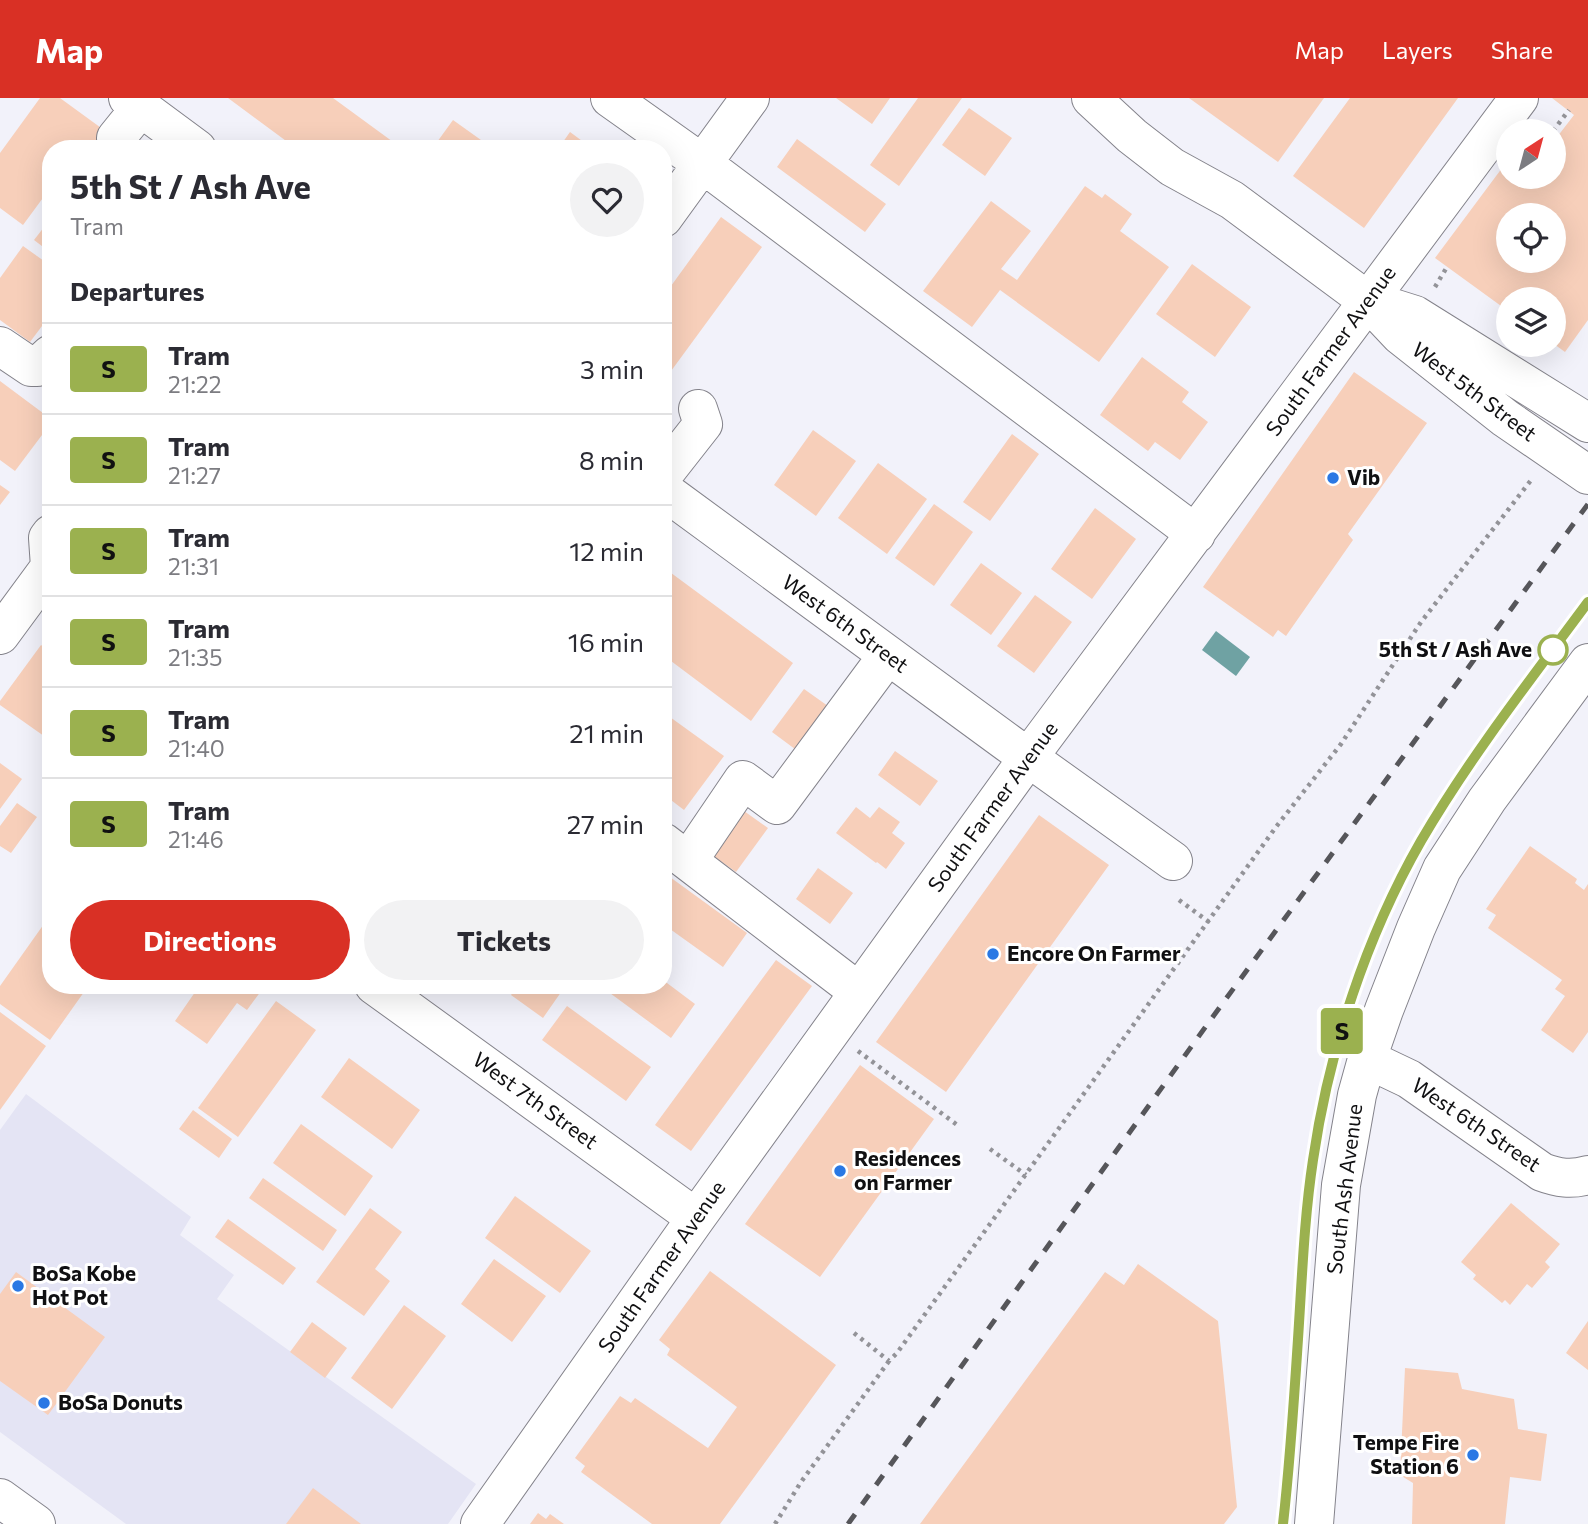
<!DOCTYPE html>
<style>
body{margin:0;font-family:Commissioner,sans-serif;background:#f2f2f3;color:#2b2b33;height:100vh;display:flex;flex-direction:column;font-size:26px;white-space:nowrap}
*{box-sizing:border-box;margin:0}
p{font-size:23px;color:#7c7c81}
.icon{flex:none;width:38px;height:38px;fill:none;stroke:currentColor;stroke-width:2;stroke-linecap:round;stroke-linejoin:round}
.map{position:relative;flex:1;overflow:hidden}
.details{position:absolute;left:42px;top:42px;width:630px;height:854px;display:flex;flex-direction:column;background:#fff;border-radius:28px;box-shadow:0 7px 28px #0002}
.details>*{flex:none}
.badge{padding:0 14px;border-radius:5px;font-size:24px;line-height:46px}
.needle{width:46px;rotate:36deg}
.controls{position:absolute;left:1496px;top:21px;display:grid;gap:14px}
.controls a{display:grid;place-items:center;width:70px;height:70px;border-radius:50%;background:#fff;box-shadow:0 7px 28px #0002;font-size:35px}
.map>.badge{position:absolute;translate:-50% -50%;box-shadow:0 0 0 4px #fff}
h2{padding:0 28px;font-size:26px;line-height:63px}
.round{display:grid;place-items:center;flex:none;width:74px;height:74px;border-radius:37px;background:#f2f2f3}
.head{display:flex;align-items:center;justify-content:space-between;height:119px;padding:0 28px}
h1{font-size:33px;font-weight:700;line-height:52px}
.primary-button{display:flex;gap:14px;margin-top:auto;padding:14px 28px}
.primary-button a{flex:1;height:80px;border-radius:42px;background:#d93025;color:#fff;font-size:28px;font-weight:700;line-height:80px;text-align:center}
.primary-button a+a{background:#f2f2f3;color:#2b2b33}
ul{padding:0;list-style:none}
li{display:flex;align-items:center;gap:21px;height:91px;padding:0 28px;border-top:2px solid #e1e1e2}
li div{flex:1}
li b{display:block;font-size:26px}
li em{font-style:normal}
li .badge{min-width:77px;font-weight:700;text-align:center}
header{display:flex;align-items:center;gap:42px;box-sizing:border-box;height:98px;padding:0 35px;background:#d93025;color:#fff}
header strong{font-size:33px}
nav{display:flex;gap:38px;margin-inline-start:auto;font-size:24px}
.map>svg:first-child{display:block}
</style>
<header>
<strong>Map</strong>
<nav><a>Map</a><a>Layers</a><a>Share</a></nav>
</header>
<div class="map">
<svg width="1588" height="1426" viewBox="0 0 1588 1426">
<rect width="100%" height="100%" fill="#f2f2fa"/>
<path fill="#e4e4f4" d="M26,996l165,123 -11,18 54,40 -17,24 259,185 -28,40h-322l-126,-92v-302z"/>
<path fill="#6fa2a3" d="M1216,533l34,26 -14,19 -34,-26z"/>
<path fill="#f7cfba" fill-rule="evenodd" d="M40,0h20l70,51h-79v38l-28,38 -23,-17v-55z
M228,0h105l67,49 -103,2z
M836,0h54l-18,26z
M918,0h44l-63,88 -29,-21z
M1189,0h135l-46,64z
M1350,0h108l-94,130 -71,-52z
M1552,0h36v222l-23,32 -11,-8v-45h-46v12l-73,-53 73,-98v17h46v-36l20,-26zM1508,117h46v46h-46z
M969,10l43,30 -27,38 -43,-31z
M453,22l35,25 -3,4h-53z
M570,34l23,17h-35z
M797,41l89,65 -21,28 -88,-65z
M1085,88l17,12 3,-4 27,20 -12,17 49,36 -70,95 -99,-72 -28,37 -49,-36 68,-90 40,30 -30,38 16,11z
M721,119l41,30 -99,135v-85z
M51,120v35l-17,-13z
M23,148l28,20v48l-21,28 -30,-22v-42z
M1192,166l59,43 -36,50 -59,-43z
M1142,259l47,35 -7,10 26,20 -28,38 -25,-18 -7,9 -48,-36z
M1354,274l73,51 -79,111 5,6 -67,96 -8,-6 -5,7 -70,-50z
M0,283l51,38v4l-36,48 -15,-11z
M813,332l43,31 -40,55 -42,-31z
M1012,336l27,20 -49,67 -27,-19z
M878,365l49,36 -40,55 -49,-36z
M0,387l10,7 -10,13z
M934,406l39,28 -39,54 -39,-28z
M1095,410l41,31 -44,60 -41,-30z
M981,465l41,30 -31,42 -41,-30z
M663,469l130,96 -42,58 -88,-66z
M1035,497l37,27 -38,51 -37,-27z
M41,547l10,7v89l-51,-36v-4z
M804,591l31,22 -32,44 -31,-23z
M663,614l61,44 -40,54 -21,-16z
M895,653l43,30 -18,25 -42,-31z
M0,665l22,16 -22,30z
M17,705l20,14 -26,36 -11,-7v-20z
M856,709l14,11 9,-11 21,15 -8,11 13,10 -19,26 -9,-7 -1,1 -40,-30z
M744,713l24,17 -32,44 -24,-17z
M1039,717l70,50 -163,227 -70,-50z
M1530,748l47,33 -2,4 9,7 4,-6v148l-15,21 -32,-23 24,-34 -10,-7 7,-9 -74,-52 8,-13 -10,-6z
M818,770l35,25 -23,31 -34,-25z
M663,774l84,61 -24,34 -60,-43z
M51,816v71h38l-39,55 -50,-36v-18z
M776,862l36,26 -121,165 -36,-26z
M663,882l32,24 -24,34 -72,-53h64z
M200,887h61l3,2 -17,23 -10,-7 -30,41 -32,-23z
M518,887h48l-23,33 -32,-23z
M276,903l40,29 -78,107 -40,-29z
M567,908l84,61 -25,34 -84,-61z
M0,914l46,34 -46,64z
M349,960l71,52 -28,39 -71,-52z
M860,967l74,54 -114,158 -75,-53z
M193,1012l39,29 -13,19 -40,-29z
M301,1026l72,52 -28,40 -72,-53z
M263,1080l74,52 -14,21 -74,-53z
M515,1098l76,55 -31,42 -75,-55z
M1511,1105l49,41 -15,18 5,5 -18,21 -5,-4 -17,21 -5,-5 -3,3 -29,-24 3,-4 -15,-13z
M370,1110l32,24 -27,37 15,12 -26,35 -48,-34z
M228,1121l68,49 -13,17 -68,-48z
M494,1161l52,37 -34,46 -51,-38z
M1138,1166l80,57 19,186 -13,17h-304l185,-252 19,13z
M710,1173l126,94 -116,159h-68l-71,-52 4,-6 -10,-8 45,-62 11,7 4,-5 73,50 29,-41 -70,-52 3,-6 -11,-9z
M16,1174l89,65 -57,78 -48,-34v-87z
M404,1207l42,31 -54,73 -41,-31z
M1588,1223v49l-22,-17z
M312,1224l35,26 -22,30 -35,-26z
M1405,1270l53,5 4,16 52,10 4,30 29,5 -6,47 -31,-4 -5,47h-93l1,-41 -13,-8z
M313,1390l48,36h-75z
M538,1415l8,6 4,-5 14,10h-34z"/>
<g fill="none" stroke-linecap="round" stroke-linejoin="round">
<defs>
<path id="minor" d="M128,0l69,51
M610,0l93,66 493,370
M1091,0l41,38 40,31 60,33 136,101 32,34 105,83 83,57
M116,40l25,-31
M663,120l87,-120
M1380,206l35,11 173,108
M0,248l31,21h6l14,-13
M663,377l40,-51 -5,-15
M663,392l345,253 165,118
M0,537l50,-68 -2,-29 3,-4
M663,744l196,150
M688,763l55,-81 34,25 111,-150
M374,887l322,233
M1367,961l42,20 133,93c16,6 29,8 46,3
M480,1426l216,-306 332,-460 491,-660
M1314,1426l27,-339 16,-90 10,-36 17,-49 32,-82 26,-59 45,-69 101,-137"/>
<path id="major" d="M0,1400l36,26"/>
</defs>
<use href="#minor" stroke="#84838b" stroke-width="40"/>
<use href="#major" stroke="#84838b" stroke-width="40"/>
<path stroke="#939398" stroke-width="4.5" stroke-dasharray="3.5 5" stroke-linecap="butt" d="M1553,33l16,-21
M1435,189l12,-20
M1179,802l30,22
M858,953l102,76
M990,1051l36,26
M854,1235l35,28 8,-8 379,-526 65,-83 80,-122 111,-143
M775,1426l26,-42 88,-121"/>
<use href="#minor" stroke="#fff" stroke-width="38"/>
<use href="#major" stroke="#fff" stroke-width="38"/>
<path stroke="#56565a" stroke-width="2" d="M1283,1426c7,-61 11,-123 15,-185 4,-60 6,-120 15,-179 16,-110 53,-222 108,-319 48,-84 110,-161 167,-239"/>
<path stroke="#56565a" stroke-width="5" stroke-dasharray="12 12" stroke-linecap="butt" d="M848,1426l361,-502 379,-518"/>
</g>
<g fill="none" stroke-linecap="round" stroke-linejoin="round">
<defs>
<path id="line" d="M1283,1426c7,-61 11,-123 15,-185 4,-60 6,-120 15,-179 16,-110 53,-223 108,-319 49,-84 110,-162 167,-239"/>
</defs>
<use href="#line" stroke="#fff" stroke-width="16"/>
<use href="#line" stroke="#9bb14f" stroke-width="10"/>
</g>
<g fill="#2a78e4" stroke="#fff" stroke-width="2.5">
<circle cx="1333" cy="380" r="7"/>
<circle cx="993" cy="856" r="7"/>
<circle cx="840" cy="1073" r="7"/>
<circle cx="18" cy="1188" r="7"/>
<circle cx="44" cy="1305" r="7"/>
<circle cx="1473" cy="1357" r="7"/>
</g>
<circle fill="#fff" stroke="#9bb14f" stroke-width="3.5" cx="1553" cy="552" r="14"/>
<g text-anchor="middle" stroke-width="6" stroke-linejoin="round" paint-order="stroke">
<g font-size="21" fill="#101012" stroke="#fff">
<text transform="translate(1331 253) rotate(-54)" y="7">South Farmer Avenue</text>
<text transform="translate(1474 294) rotate(37)" y="7">West 5th Street</text>
<text transform="translate(845 526) rotate(36)" y="7">West 6th Street</text>
<text transform="translate(993 709) rotate(-54)" y="7">South Farmer Avenue</text>
<text transform="translate(535 1003) rotate(36)" y="7">West 7th Street</text>
<text transform="translate(1476 1027) rotate(34)" y="7">West 6th Street</text>
<text transform="translate(1345 1091) rotate(-83)" y="7">South Ash Avenue</text>
<text transform="translate(662 1169) rotate(-55)" y="7">South Farmer Avenue</text>
</g>
<g font-size="21" font-weight="bold" fill="#101012" stroke="#fff" text-anchor="start">
<text x="1347" y="387">Vib</text>
<text x="1007" y="863">Encore On Farmer</text>
<text x="854" y="1068">Residences<tspan x="854" dy="24">on Farmer</tspan></text>
<text x="32" y="1183">BoSa Kobe<tspan x="32" dy="24">Hot Pot</tspan></text>
<text x="58" y="1312">BoSa Donuts</text>
<text x="1459" y="1352" text-anchor="end">Tempe Fire<tspan x="1459" dy="24">Station 6</tspan></text>
</g>
<g font-size="21" font-weight="bold" fill="#101012" stroke="#fff" text-anchor="end">
<text x="1532" y="559">5th St / Ash Ave</text>
</g>
</g>
</svg>
<div class="controls">
<a><svg class="needle" viewBox="-14 -14 28 28"><path d="M0-13l5 13h-10z" fill="#e53935"/><path d="M0 13l5-13h-10z" fill="#7c7c81"/></svg></a>
<a><svg class="icon" aria-label="locate" viewBox="0 0 24 24"><circle cx="12" cy="12" r="6"/><path d="M12 2v4M12 18v4M2 12h4M18 12h4"/></svg></a>
<a><svg class="icon" aria-label="layers" viewBox="0 0 24 24"><path d="M12 4l9 5-9 5-9-5zM3 14l9 5 9-5"/></svg></a>
</div>
<b class="badge" style="left:1342px;top:933px;background:#9bb14f;color:#111">S</b>
<section class="details">
<div class="head"><div><h1>5th St / Ash Ave</h1><p>Tram</p></div><a class="round"><svg class="icon" aria-label="heart" viewBox="0 0 24 24"><path d="M12 20l-8-8c-3-5 5-10 8-4 3-6 11-1 8 4z"/></svg></a></div>
<h2>Departures</h2>
<ul>
<li><span class="badge" style="background:#9bb14f;color:#111">S</span><div><b>Tram</b><p>21:22</p></div><em>3 min</em></li>
<li><span class="badge" style="background:#9bb14f;color:#111">S</span><div><b>Tram</b><p>21:27</p></div><em>8 min</em></li>
<li><span class="badge" style="background:#9bb14f;color:#111">S</span><div><b>Tram</b><p>21:31</p></div><em>12 min</em></li>
<li><span class="badge" style="background:#9bb14f;color:#111">S</span><div><b>Tram</b><p>21:35</p></div><em>16 min</em></li>
<li><span class="badge" style="background:#9bb14f;color:#111">S</span><div><b>Tram</b><p>21:40</p></div><em>21 min</em></li>
<li><span class="badge" style="background:#9bb14f;color:#111">S</span><div><b>Tram</b><p>21:46</p></div><em>27 min</em></li>
</ul>
<div class="primary-button"><a>Directions</a><a>Tickets</a></div>
</section>
</div>
